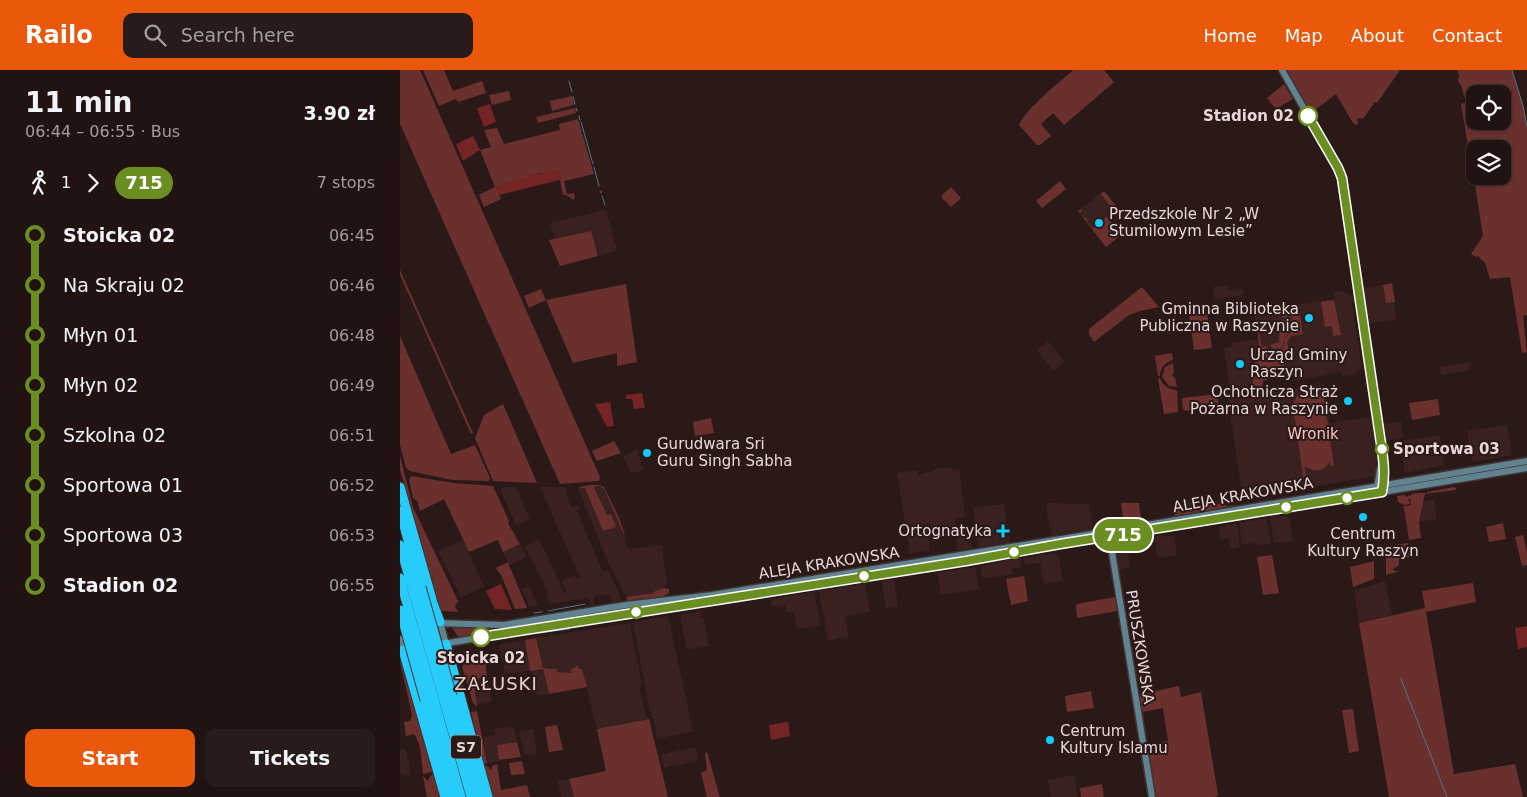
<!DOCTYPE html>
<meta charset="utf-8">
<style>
body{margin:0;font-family:"DejaVu Sans",sans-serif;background:#281c1b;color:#f1f3f6;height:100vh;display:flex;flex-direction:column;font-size:19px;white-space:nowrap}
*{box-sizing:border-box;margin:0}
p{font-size:16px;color:#a29e9f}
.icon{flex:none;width:28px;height:28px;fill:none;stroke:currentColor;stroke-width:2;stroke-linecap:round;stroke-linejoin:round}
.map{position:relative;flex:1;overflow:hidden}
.side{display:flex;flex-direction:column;background:#201312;width:400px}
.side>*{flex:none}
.badge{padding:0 10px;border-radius:16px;font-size:18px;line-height:32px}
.buttons{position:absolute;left:1066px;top:15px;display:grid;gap:10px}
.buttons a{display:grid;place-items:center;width:45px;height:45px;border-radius:10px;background:#201312;box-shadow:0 1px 4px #0004,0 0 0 1px #3d3232;font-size:25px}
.map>.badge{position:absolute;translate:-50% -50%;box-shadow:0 0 0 2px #fff}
.legs{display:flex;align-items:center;gap:8px;height:55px;padding:0 25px;font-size:16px}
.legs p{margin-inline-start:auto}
.overview{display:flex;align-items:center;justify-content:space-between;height:85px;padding:0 25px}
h1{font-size:28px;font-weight:800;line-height:38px}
.primary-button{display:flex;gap:10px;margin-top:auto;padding:10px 25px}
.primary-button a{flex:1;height:58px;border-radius:10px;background:#ea580c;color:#fff;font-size:20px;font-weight:800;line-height:58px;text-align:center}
.primary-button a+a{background:#281c1b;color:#f1f3f6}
ul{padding:0 25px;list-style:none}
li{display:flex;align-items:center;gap:18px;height:50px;font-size:19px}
li i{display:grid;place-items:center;width:8px;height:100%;margin:0 6px;background:currentColor}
li i::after{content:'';width:12px;height:12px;margin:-6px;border:4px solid;border-radius:50%;background:#201312}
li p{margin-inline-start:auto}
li:first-child i{background:linear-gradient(#0000 50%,currentColor 0)}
li:last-child i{background:linear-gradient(currentColor 50%,#0000 0)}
header{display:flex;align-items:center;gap:30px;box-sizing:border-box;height:70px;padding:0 25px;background:#ea580c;color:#fff}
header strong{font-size:24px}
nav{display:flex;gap:28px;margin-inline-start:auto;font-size:18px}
.search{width:350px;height:45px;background:#281c1b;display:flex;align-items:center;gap:12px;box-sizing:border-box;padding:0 18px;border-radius:10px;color:#a29e9f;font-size:19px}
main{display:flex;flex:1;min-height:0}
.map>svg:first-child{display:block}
</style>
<header>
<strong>Railo</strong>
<div class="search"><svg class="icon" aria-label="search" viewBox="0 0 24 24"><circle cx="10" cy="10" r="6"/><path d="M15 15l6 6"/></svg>Search here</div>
<nav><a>Home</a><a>Map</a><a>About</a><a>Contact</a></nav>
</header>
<main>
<section class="side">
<div class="overview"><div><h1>11 min</h1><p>06:44 – 06:55 · Bus</p></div><b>3.90 zł</b></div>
<div class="legs"><svg class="icon" aria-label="walk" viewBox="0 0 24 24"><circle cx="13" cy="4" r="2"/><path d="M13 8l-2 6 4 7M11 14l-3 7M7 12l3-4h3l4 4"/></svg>1<svg class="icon" aria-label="forward" viewBox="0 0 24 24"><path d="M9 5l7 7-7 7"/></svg><b class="badge" style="background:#6b8e23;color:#fff">715</b><p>7 stops</p></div>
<ul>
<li><i style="color:#6b8e23"></i><b>Stoicka 02</b><p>06:45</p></li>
<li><i style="color:#6b8e23"></i><span>Na Skraju 02</span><p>06:46</p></li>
<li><i style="color:#6b8e23"></i><span>Młyn 01</span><p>06:48</p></li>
<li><i style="color:#6b8e23"></i><span>Młyn 02</span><p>06:49</p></li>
<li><i style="color:#6b8e23"></i><span>Szkolna 02</span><p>06:51</p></li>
<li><i style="color:#6b8e23"></i><span>Sportowa 01</span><p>06:52</p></li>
<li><i style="color:#6b8e23"></i><span>Sportowa 03</span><p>06:53</p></li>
<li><i style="color:#6b8e23"></i><b>Stadion 02</b><p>06:55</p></li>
</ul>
<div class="primary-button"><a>Start</a><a>Tickets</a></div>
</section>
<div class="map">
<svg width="1127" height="727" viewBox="0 0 1127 727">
<rect width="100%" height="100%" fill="#2b1918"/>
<path fill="#39211f" d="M704,121l14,17 -11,9 14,18 -15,12 -28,-36z
M206,140l11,40 -19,6 -8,-25 -36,8 -4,-16z
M828,215l1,6 14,-2 1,6 -29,4 -2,-12z
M983,215l3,18 8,-1 2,18 -29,4 -5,-36z
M942,221l13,6v4l-3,1 10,65 -7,7 -13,2 -1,-4 -47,9 -2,-10 -1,1 1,6 -2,1 -10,1v-3l-11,1 -6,3 -1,6 -31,5 -1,-2 -6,-42 8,-1v-4l26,-4 -3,-29 80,-11 -1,-7z
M648,271l17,21 -12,9 -16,-21z
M1070,292l1,8 -30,5 -1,-8z
M924,314l6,39 41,-6 6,40 -1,19 -93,16 -2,-7 -10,2v7l-6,1 -1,-4 -12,2v5l-9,2 -15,-101z
M1001,351l2,17 -18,3 -2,-17z
M1107,355l5,30 -40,7 -5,-31z
M1040,365l4,30 -39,8 -6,-32z
M237,379l6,21 -11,3 -9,-16z
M551,397l1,3 7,-1 6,48 -10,1 1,17 -25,3v-2h-3l2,14 -20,4 -13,-81 20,-3 2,6 4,-3 9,-1 2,-3z
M194,416h5l5,3 21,48 2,11 2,-1 1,2 32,-4 5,40 -3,1 1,4 -10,3 -29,4 -18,-35 -29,-71 1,-3h5l19,43 8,-4z
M107,417h9l14,32 -14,6 -15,-34 1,-3z
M141,417h25l1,10 4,10 7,-2 2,4 -3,2 26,61 5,-2 11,23 2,9 -8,1 -3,-9 -15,2v3h-2l1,7h-2l-4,-8 -38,6 -4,-8 2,-1 -1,-4 -22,-45 14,-7 26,55 2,-1 -6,-12 14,-6 2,4 3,-1 -39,-89z
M1034,429l3,20 -18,3 5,-21z
M825,431v2l-48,7v-8z
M646,433l43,1 4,26 -14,2v-2l-28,6z
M604,434l6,39 -32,4 -5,-40z
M886,445l3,2 4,24 -19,2 -4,-25z
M867,448l4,26 -16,2 -1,-3 -12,2 -3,-22z
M837,453l3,24 -9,2 -2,-11 -9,2 -1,-13z
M569,464l3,14 -14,2 -2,-13z
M762,465v2l12,-2 3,20 -19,3 -4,-21z
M63,470l21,46 -23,12 -23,-47z
M727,473l3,24 -12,3 -2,-7v-18z
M120,474l7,13 -18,8 -6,-13z
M658,483l5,28 -19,3 -4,-21 -15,1 -1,-6z
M621,488l1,9 -10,2 1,5 -31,5 -2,-13z
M575,497l4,22 -38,6 -4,-22z
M494,509l4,27 -12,2 -5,-27z
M985,511l7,34 -33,8 -5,-32z
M465,514l5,28 -25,4 4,21 -21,4 -9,-50z
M129,516l1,2 8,18h-9l-7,-17z
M414,522l6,33 -23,4 -3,-17 -8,1 -1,-8 -13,2 -2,-8z
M300,542l1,6 3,1 5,27 -22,4 -7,-35z
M268,546l25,115 -36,8 -3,-19 -2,-3 -5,-20 -14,-74 1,-1z
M230,553l12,62 -3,3 8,31 -50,10 -15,-60h-3l-1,-4 -7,8 -14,-1v-3l-8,-2 -6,2 6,25 -13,1 -5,-25 12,-2 -8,-30z
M125,570l5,31 -25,3 -6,-28 3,-2z
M748,594l3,13 -13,4 -3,-14z
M87,607l5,25 -15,3 -4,-26z
M113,656l4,16 -20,3 2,16 -12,2 -4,-26 12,-2 -1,-6z
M133,659l4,25 -9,1 -4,-2 -5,-22z
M296,677l2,14 -34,7 -3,-14z
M6,679l5,26 -7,1 -4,-3v-23z
M674,705l4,22h-27l-3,-17z
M169,709l5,18h-13l-3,-16z"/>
<path fill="#69302e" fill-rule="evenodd" d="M0,0h20l180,407 -1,4 -39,3 -160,-360z
M23,0h21l9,21 29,-10 4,12 -28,9 -2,-3 -17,7z
M673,0h31l10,12 -50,43 -11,-12 -12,11 10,12 -11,9h-3l-18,-20c8,-18 39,-41 54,-55z
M887,0h113l-23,33 -2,-1 -12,17 -3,-1 -3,1 1,5 -2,1 -3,-2 -17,-29 -25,19z
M1057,0h55l11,34 4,23v188l-4,1 4,36 -5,1 -12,-76 -20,2 -5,-16 -7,-7 -2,1 -5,-3 12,-18 -10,-64 -7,-1 3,-11 -4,-13 3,-1 -7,-42 3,-1 3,-3 -3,-4 -3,-11 -3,-4 1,-6zM1075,24h27v27h-27zM1075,79h27v27h-27z
M884,14l9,15 -17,10 -9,-11z
M109,21l2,9 -19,5 -3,-10z
M172,26l2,9 -22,6 -2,-10z
M175,38l1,5 -38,10 -2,-6z
M178,49l16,55 -30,7 3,13 7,-1 1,6h-3l-6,-4h-3l-3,-15 1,-6 -20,-1 -45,14 5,12 -17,8 -5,-12 16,-8 -15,-37 11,-3 -7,-17 13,-2 7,16 56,-14 -1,-6z
M660,111l6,8 -24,19 -6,-7z
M551,117l10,11 -10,9 -9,-9v-3z
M704,121l14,17 -11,9 14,18 -15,12 -28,-36 3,-2 1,2 -2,2 3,4h2l3,3 -1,2 6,6 21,-17 -13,-17 -8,6z
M191,161l7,25 -38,10 -11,-26z
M0,200l73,163 -2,1 -71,-159z
M992,213l3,19 -9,1 -3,-18z
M226,214l11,78 -20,4v-13l-44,10 -27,-63 -17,8 -5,-12 17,-7 5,11z
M742,217l17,20 -19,4 -11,4 -35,27 -5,-8v-5z
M934,230l7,35 -8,1 -1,-10 -7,1 -4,-25z
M858,233l1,7 -4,1 7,36 6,-1 -1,3 -3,1v2l19,-3 2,-11 9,-9 -2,-12 -10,1 -2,-6 -9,1v-5l25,-4v7l3,-2 4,25 -12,2 -4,6 2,11 -5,1 1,10 -3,6 -14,2 1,7 -6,2 -1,6 -10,2 1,-11 3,-2 -2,-16h-3l10,-2 -7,-53 -13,2z
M807,242l5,36 -18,2 -5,-36z
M891,249l1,3 -5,3 3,4h3l-8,8 -3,11 -9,1 -3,-4 9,-3 1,-22z
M0,266l51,118 24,-9 15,33 -1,3 -37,-1 -42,-9 -4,-3 -6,-23z
M772,283l1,7c-8,2 -13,8 -13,16h-2l-3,-20z
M773,293l1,9 -2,3 3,3 2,9 -8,-1 -7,-9 3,-10z
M760,308c3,8 9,12 17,12l1,22 -14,2 -6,-35z
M909,319l11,5v-2l3,-1 11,75h-3l-1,-4c-7,10 -16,11 -25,4l1,11h-3l-10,-73 5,-10z
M817,324l2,12 -33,5 -3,-2 -1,-9 1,-2z
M1038,329l2,16 -28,5 -3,-17z
M103,334l34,79 -44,-2 -18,-43 9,-23z
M311,348l3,15 -19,3 -2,-14z
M214,371l7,12 -24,8 -5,-10z
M0,386l13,51 45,94 -3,5 3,6 -16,-1 -4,-2 -5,-25 -33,-114z
M11,406l43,7 39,3 16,35 -1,2 12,21 -17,8 -5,-12 -29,12 -25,-53 -24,12 -3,-10 -4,-3 -4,-18z
M191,415h8l5,2c6,13 22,41 21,54v-4l-21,-48 -5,-3 -5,1 13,28 4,-1 5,13 -13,4 -18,-43h-5l-1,3v-4z
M1054,417l2,1v2l-31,4 -6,28 2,16 -12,2 -4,-26 2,-1h-2l-2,-7 8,-1 -1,-6h-2l2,5 -6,1 -6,-3 -1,-6 8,-1 1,2 2,-1v-1l3,1v-2l8,-1 -1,5 1,-5h8v-1z
M835,432v2l-2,2 -60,11 2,-1 -1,-5 3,-1 48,-7 1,3 8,-1z
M721,433h18l2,16 -1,4 -16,2z
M1103,453l3,16 -17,3 -3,-15z
M1123,465l4,17v13l-5,1 -7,-29z
M1008,473l3,14 -12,2v6l-6,4 1,2h6l-14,4v-29z
M872,485l7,38 -16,2 -6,-38z
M974,491v18l-21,8 -3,-20z
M108,492l1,3 18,43 -12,1 -14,-34 -5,-7z
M624,506l4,25 -17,4 -5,-26z
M1073,513l3,19 -50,10 28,162 61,-10 8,33h-134l-30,-174 66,-15 -3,-17z
M265,518l4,1v4l-7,4 -19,2 -2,-1 -13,3 -2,-4 29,-4v-2z
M715,527l3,14 -41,7 -1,-11 1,-3z
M266,534l-207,34 -8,-12 48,3 121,-19z
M136,568l7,30 14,1v3l14,1v-3l7,-5 1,4h3l5,18 -38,7 -6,-25 -13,2 -5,-31z
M84,582l3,25 -14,3 4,25 -1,1 -3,-3 -11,-36 3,-5 -1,-7z
M0,592l4,1 3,21 5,10 21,78 -10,2c-2,-13 -1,-29 -9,-40l-8,2 -2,-14 6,-1 2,-6z
M779,616l2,11 20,-5 17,103 -3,2h-60l-9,-55 2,3 20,-4 -5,-33 -20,4 3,27 -8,-44z
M691,621l3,17 -27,4 -2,-16z
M953,639l6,42 -10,2 -7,-43z
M77,641l10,52 -4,1 -12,-52z
M249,649l19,78h-94l-5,-18 37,-8 -9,-42z
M157,655l6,25 -14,2 -4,-25z
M117,672l4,15 -22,3 -2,-15z
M307,682l13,45h-13l-6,-24 6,-3 -2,-17z
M122,691l3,13 -14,1 -2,-12z
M97,694l4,26 26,-5 3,12h-38l-9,-31h5l3,4 1,-4z
M34,704l7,23h-14l-4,-21 5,5 2,-5z
M702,714l2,13h-23l-1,-9z"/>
<path fill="#742425" d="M90,34l6,18 -12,5 -7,-19z
M73,66l7,14 -17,11 -7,-17z
M158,100l3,4 -1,6 -61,15 -3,-8 33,-11z
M242,323l3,15 -11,1 -2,-10h-6v-4z
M210,332l4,24 -7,1 -12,-23z
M101,514l11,26 -17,-1 -9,-18z
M1127,556v21l-9,2 -3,-21z
M388,652l2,14 -19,4 -2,-15z"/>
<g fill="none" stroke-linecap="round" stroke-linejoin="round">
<path stroke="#4e7684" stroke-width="1" d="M1112,0l11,36 4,21
M169,11l3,11
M173,27l2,7
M176,38l1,3
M179,46l1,4
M181,52l12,42
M194,97l5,19
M201,121v2
M202,126l3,9
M624,485l7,-2
M584,492l12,-2
M148,541l37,-7
M134,543l8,-1
M140,563l29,-4
M1001,609l46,118"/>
<defs>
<path id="secondary" d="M882,0l56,98 3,10 38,251c3,17 7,41 4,57
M977,418l3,-19 2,-4
M709,464l43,263
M40,552l6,22
M36,553l68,2 122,-20 86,-10 405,-65 410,-69
M0,569l3,11
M43,574l86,-15 437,-68 561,-93"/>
<path id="highway" d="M0,417l33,116 7,19
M0,441l21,76
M0,475l12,43
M0,508l3,12
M46,574l42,153
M3,580l42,147
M52,626l28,101
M43,627l28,100
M34,629l27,98
M25,630l27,97"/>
</defs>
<use href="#secondary" stroke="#413332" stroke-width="9"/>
<use href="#highway" stroke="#413332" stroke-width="11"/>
<use href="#secondary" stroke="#618390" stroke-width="6"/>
<use href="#highway" stroke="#28ccfb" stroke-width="9"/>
<defs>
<path id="highway-bridge" d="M21,517l31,109
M12,518l31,109
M3,520l31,109
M0,540l25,90"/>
</defs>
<use href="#highway-bridge" stroke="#413332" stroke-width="11" stroke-linecap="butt"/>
<use href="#highway-bridge" stroke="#28ccfb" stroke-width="9"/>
</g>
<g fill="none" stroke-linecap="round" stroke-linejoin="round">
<defs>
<path id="line-1" d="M81,567l485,-76 94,-17 322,-52c4,-18 1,-36 -2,-55l-38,-259 -4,-10 -30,-52"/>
</defs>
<use href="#line-1" stroke="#fff" stroke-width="11"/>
<use href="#line-1" stroke="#6b8e23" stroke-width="8"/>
</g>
<g fill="#fff" stroke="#6b8e23" stroke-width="2.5">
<circle cx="908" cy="46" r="9"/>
<circle cx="982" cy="379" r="6"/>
<circle cx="947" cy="428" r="6"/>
<circle cx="886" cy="437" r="6"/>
<circle cx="614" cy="482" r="6"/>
<circle cx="464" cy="506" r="6"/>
<circle cx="236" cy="542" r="6"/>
<circle cx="81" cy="567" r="9"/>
</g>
<g fill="#14cafb" stroke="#2b1918" stroke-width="2">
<circle cx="699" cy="153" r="5"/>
<circle cx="909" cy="248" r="5"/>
<circle cx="840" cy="294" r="5"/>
<circle cx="948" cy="331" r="5"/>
<circle cx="247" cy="383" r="5"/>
<circle cx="963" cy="447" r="5"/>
<path d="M600.5 453.5h5v5h5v5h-5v5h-5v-5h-5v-5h5z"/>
<circle cx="650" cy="670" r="5"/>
</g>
<g text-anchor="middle" stroke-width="4" stroke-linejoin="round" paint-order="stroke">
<rect fill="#2b1918" stroke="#ad9f9e" stroke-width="1" x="51" y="665.5" width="30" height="23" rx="4"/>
<g font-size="14" font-weight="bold" fill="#e5d8d7">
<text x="66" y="682">S7</text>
</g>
<g font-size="15" font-weight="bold" fill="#e5d8d7" stroke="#2b1918" text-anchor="end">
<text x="894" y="51">Stadion 02</text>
<text x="993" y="384" text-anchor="start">Sportowa 03</text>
<text x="81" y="593" text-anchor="middle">Stoicka 02</text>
</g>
<g font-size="15" fill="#e5d8d7" stroke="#2b1918" text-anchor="start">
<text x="709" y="149">Przedszkole Nr 2 „W<tspan x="709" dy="17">Stumilowym Lesie”</tspan></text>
<text x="899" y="244" text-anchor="end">Gminna Biblioteka<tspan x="899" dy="17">Publiczna w Raszynie</tspan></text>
<text x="850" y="290">Urząd Gminy<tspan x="850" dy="17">Raszyn</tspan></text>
<text x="938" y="327" text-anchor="end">Ochotnicza Straż<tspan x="938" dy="17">Pożarna w Raszynie</tspan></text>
<text x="257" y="379">Gurudwara Sri<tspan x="257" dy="17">Guru Singh Sabha</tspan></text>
<text x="592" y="466" text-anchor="end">Ortognatyka</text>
<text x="963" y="469" text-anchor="middle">Centrum<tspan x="963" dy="17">Kultury Raszyn</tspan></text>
<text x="660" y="666">Centrum<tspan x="660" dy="17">Kultury Islamu</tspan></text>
</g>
<g font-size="15" fill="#f7c5c2" stroke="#2b1918">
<text x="913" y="369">Wronik</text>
</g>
<g font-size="15" fill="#e5d8d7" stroke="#2b1918">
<text transform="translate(843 425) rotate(-10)" y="5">ALEJA KRAKOWSKA</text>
<text transform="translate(429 493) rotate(-9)" y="5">ALEJA KRAKOWSKA</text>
<text transform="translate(740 577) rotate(81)" y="5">PRUSZKOWSKA</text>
</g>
<g font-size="18" letter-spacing="1" fill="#e9d0ce" stroke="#2b1918">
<text x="96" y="620">ZAŁUSKI</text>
</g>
</g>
</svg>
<div class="buttons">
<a><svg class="icon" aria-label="locate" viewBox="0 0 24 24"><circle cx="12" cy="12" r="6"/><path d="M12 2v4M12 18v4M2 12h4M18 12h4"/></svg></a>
<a><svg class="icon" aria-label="layers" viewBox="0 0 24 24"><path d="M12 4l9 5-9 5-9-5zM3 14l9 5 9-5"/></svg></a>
</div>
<b class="badge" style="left:723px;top:465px;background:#6b8e23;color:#fff">715</b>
</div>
</main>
